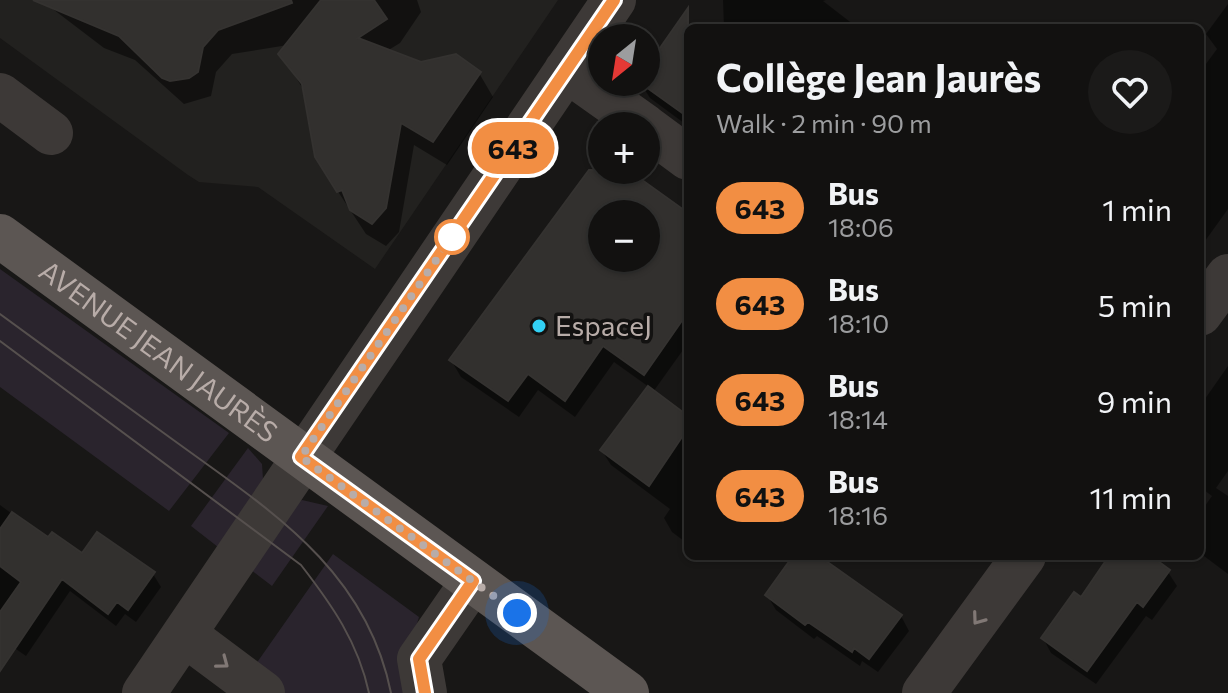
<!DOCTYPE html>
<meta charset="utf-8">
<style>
body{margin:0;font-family:Commissioner,sans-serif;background:#1b1a19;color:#f1f3f6;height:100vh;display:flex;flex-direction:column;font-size:30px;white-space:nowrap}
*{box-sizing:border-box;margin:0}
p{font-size:26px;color:#9c9d9f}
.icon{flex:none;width:44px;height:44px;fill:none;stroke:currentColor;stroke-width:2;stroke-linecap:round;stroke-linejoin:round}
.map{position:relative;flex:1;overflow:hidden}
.panel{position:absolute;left:684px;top:24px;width:520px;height:536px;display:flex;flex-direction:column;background:#121110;border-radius:12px;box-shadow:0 2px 6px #0004,0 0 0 2px #313130}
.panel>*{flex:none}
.badge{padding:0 16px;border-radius:26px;font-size:28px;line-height:52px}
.needle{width:52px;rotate:210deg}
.controls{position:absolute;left:588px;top:24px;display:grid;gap:16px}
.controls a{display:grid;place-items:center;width:72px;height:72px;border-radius:50%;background:#121110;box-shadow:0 2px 6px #0004,0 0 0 2px #313130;font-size:40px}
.you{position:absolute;width:40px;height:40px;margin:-20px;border:6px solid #fff;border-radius:50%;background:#1a73e8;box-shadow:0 0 0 12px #1a73e833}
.map>.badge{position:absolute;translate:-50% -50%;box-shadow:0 0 0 4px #fff}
.round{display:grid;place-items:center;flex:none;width:84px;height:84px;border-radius:42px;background:#1b1a19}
.summary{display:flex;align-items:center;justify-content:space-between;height:136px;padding:0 32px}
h1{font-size:38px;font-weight:700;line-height:60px}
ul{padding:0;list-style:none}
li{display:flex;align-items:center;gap:24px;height:96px;padding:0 32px}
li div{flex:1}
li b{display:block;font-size:30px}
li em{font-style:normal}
li .badge{min-width:88px;font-weight:700;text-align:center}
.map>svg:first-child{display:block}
</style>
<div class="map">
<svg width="1228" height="693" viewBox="0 0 1228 693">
<rect width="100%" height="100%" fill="#181716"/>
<path fill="#22211f" d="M0,0h558l-183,269 -117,-82 -59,-5 -11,-7 -188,-137z"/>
<path fill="#2a242d" d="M0,269l229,164 -60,78 -169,-124z
M248,448l14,16 1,15 -45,68 -27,-21z
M302,500l26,6 -56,80 -25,-19 42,-60z
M333,554l86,63 -11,36 7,40h-135l-29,-22z"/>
<path fill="#0007" fill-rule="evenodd" d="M41,0h376l4,12 -21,31 -13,8 33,13 59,9 14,24 -46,68 -33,-20 -15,87 -13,14 -20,-12 -35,-53 -26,-89 -24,-38 7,-9 -56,9 -16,18 -5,24 -27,8 -49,-44 -31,-12z
M723,0h103l-3,1 35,27h-134z
M1228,4v205l-28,39v-176l17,-23 -11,-15z
M684,19l12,9h-8v98l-38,-28 -10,-16h6v-10z
M602,155v15h22l64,46v127l-35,49 35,26v126l-16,-12 -8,-14 6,-9 -59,-44 -9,-14 47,-64 -35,-25 -39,55 -37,-27 -19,27 -58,-40 -10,-17zM602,214h44v44h-44z
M1228,366v105l-12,17 12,8v78l-28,-21v-40l12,-17 -12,-9v-81z
M0,505l48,35 34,16 71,18 8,13 -25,35 -11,-8 -9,12 -46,-35 -44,65 -26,-18z
M796,556h20l85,60 8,15 -31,41 -16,-11 -2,5 -43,-30 -3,3 -38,-29 -9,-15z
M1112,556h36l20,16 9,14 -25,34 -6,-4 -50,68 -45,-31 -8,-15 38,-38z"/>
<path fill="#32302e" stroke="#343230" stroke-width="2" fill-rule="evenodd" d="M33,0h258l1,3 -74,27 -15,17 -5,25 -9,6 -19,3 -8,-3 -43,-42z
M321,0h53l13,19 -29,19 63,24 35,-8 25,18 -48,70 -32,-19 -15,85 -14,16 -22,-14 -8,-20 -5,2 -22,-35 -13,-73 -24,-30z
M688,8v109l-49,-35h7v-14z
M589,170h39l60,43v99l-44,63 -41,-29 -38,55 -37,-27 -20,27 -59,-41zM602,214h44v44h-44z
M648,386l40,30v12l-39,58 -49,-36z
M12,512l36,25 4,-5 30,21 15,-21 58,40 -27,38 -11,-8 -9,12 -46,-35 -62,92v-59l21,-30 -21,-16v-37z
M793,556h26l83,59 -33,44 -15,-11 -2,4 -44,-30 -3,3 -40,-30z
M1109,556h42l19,14 -27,37 -6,-5 -50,69 -46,-33 33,-46 7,5z"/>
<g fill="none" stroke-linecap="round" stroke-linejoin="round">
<path stroke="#3d3937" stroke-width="44" d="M566,70l79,56
M0,95l51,38
M646,127l42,31
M1200,314l28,-38
M184,634l79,59
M144,693l470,-693
M425,693l-6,-34 54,-78
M924,693l100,-137"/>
<path stroke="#5c5653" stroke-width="44" id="s1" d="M0,236l627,457"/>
<path stroke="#56504e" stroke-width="2" d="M0,314c57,42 114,83 172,125 96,70 194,129 219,254
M0,341l301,224c31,40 57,77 68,128"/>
</g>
<defs><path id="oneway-chevron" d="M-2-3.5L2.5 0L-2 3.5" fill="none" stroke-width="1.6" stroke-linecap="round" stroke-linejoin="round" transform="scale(2)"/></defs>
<g stroke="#817875">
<use href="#oneway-chevron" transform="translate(978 619) rotate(126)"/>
<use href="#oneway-chevron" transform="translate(223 663) rotate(37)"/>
</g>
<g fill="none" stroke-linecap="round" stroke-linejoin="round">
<defs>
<path id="line" d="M425,693l-6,-34 54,-78 -172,-124 313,-457"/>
</defs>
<use href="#line" stroke="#fff" stroke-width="18"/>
<use href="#line" stroke="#f28e43" stroke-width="12"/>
<path stroke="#b8aca8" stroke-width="8" stroke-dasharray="0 14.4" d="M452,237l-151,220 216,156"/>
</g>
<circle fill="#fff" stroke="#f28e43" stroke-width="4" cx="452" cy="237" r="16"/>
<circle fill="#32d0f4" stroke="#131211" stroke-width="3" cx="539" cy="326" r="8"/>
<g text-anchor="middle" stroke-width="7" stroke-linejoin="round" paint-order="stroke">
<g font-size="28" fill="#b8aca8" stroke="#131211" text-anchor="start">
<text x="555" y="336">EspaceJ</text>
</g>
<g font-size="28" fill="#b8aca8" stroke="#131211">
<text dy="10" stroke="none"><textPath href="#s1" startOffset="196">AVENUE JEAN JAURÈS</textPath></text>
</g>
</g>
</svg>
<div class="controls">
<a><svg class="needle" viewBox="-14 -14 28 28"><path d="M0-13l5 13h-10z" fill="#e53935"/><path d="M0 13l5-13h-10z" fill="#9c9d9f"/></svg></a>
<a>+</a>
<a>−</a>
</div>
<div class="you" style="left:517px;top:613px"></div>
<b class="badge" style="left:513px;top:148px;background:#f28e43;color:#111">643</b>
<section class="panel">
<div class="summary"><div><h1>Collège Jean Jaurès</h1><p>Walk · 2 min · 90 m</p></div><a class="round"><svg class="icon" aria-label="heart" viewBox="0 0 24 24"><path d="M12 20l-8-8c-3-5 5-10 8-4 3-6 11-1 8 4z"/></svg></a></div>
<ul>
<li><span class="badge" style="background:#f28e43;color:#111">643</span><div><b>Bus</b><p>18:06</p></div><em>1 min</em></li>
<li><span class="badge" style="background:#f28e43;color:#111">643</span><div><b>Bus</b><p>18:10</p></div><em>5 min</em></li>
<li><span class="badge" style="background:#f28e43;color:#111">643</span><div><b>Bus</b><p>18:14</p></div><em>9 min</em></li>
<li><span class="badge" style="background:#f28e43;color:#111">643</span><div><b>Bus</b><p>18:16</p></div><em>11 min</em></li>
</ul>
</section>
</div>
